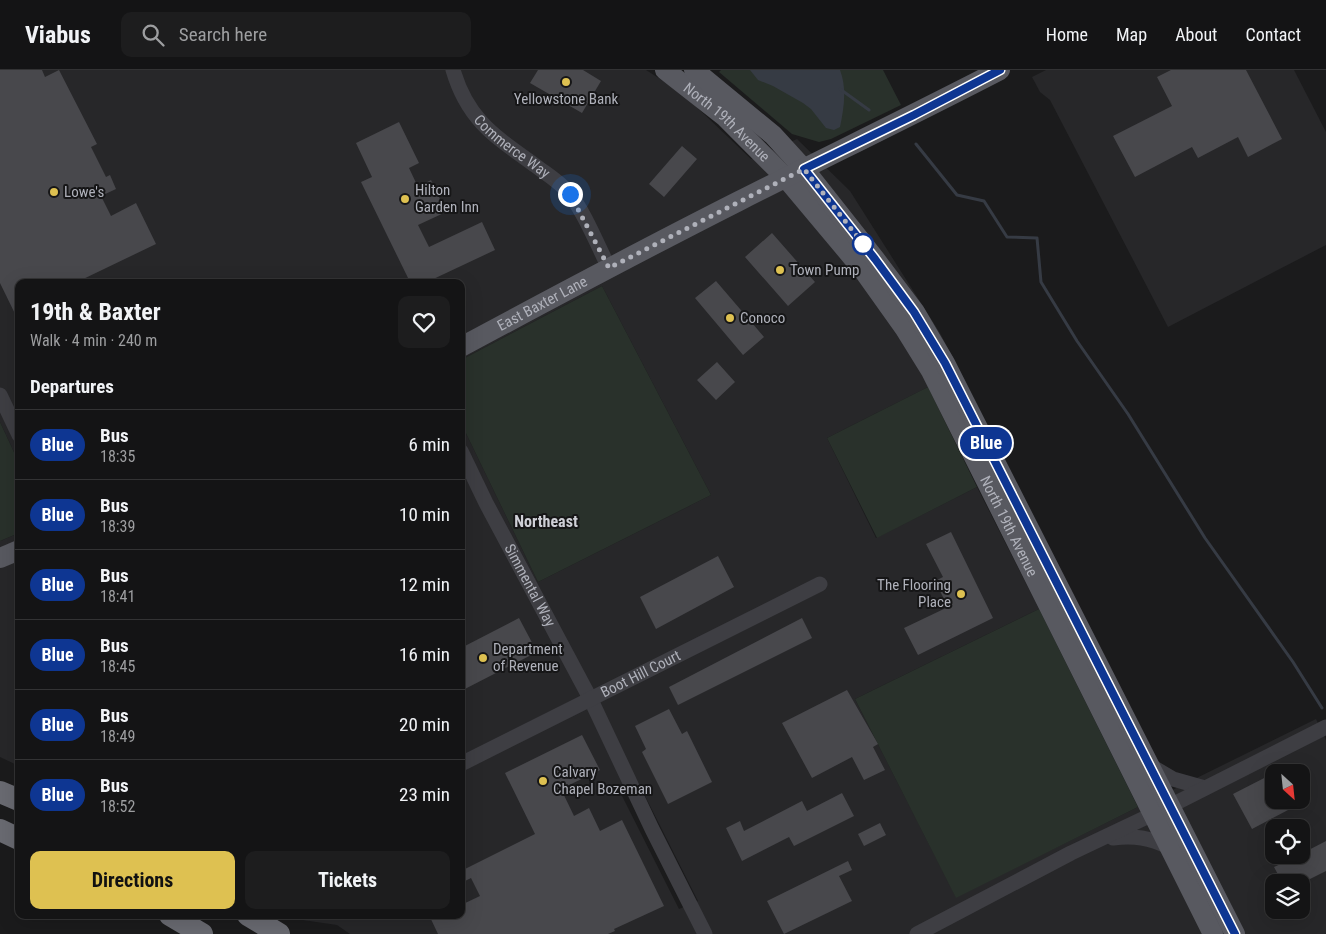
<!DOCTYPE html>
<meta charset="utf-8">
<style>
body{margin:0;font-family:"Roboto Condensed",sans-serif;background:#1d1d1e;color:#f1f3f6;height:100vh;display:flex;flex-direction:column;font-size:19px;white-space:nowrap}
*{box-sizing:border-box;margin:0}
p{font-size:16px;color:#9d9ea0}
.icon{flex:none;width:28px;height:28px;fill:none;stroke:currentColor;stroke-width:2;stroke-linecap:round;stroke-linejoin:round}
.map{position:relative;flex:1;overflow:hidden}
.panel{position:absolute;left:15px;top:209px;width:450px;height:640px;display:flex;flex-direction:column;background:#141415;border-radius:10px;box-shadow:0 5px 20px #0002,0 0 0 1px #333334}
.panel>*{flex:none}
.badge{padding:0 10px;border-radius:16px;font-size:18px;line-height:32px}
.needle{width:32px;rotate:153deg}
.tools{position:absolute;left:1265px;top:694px;display:grid;gap:10px}
.tools a{display:grid;place-items:center;width:45px;height:45px;border-radius:10px;background:#141415;box-shadow:0 5px 20px #0002,0 0 0 1px #333334;font-size:25px}
.you{position:absolute;width:25px;height:25px;margin:-12px;border:4px solid #fff;border-radius:50%;background:#1a73e8;box-shadow:0 0 0 8px #1a73e833}
.map>.badge{position:absolute;translate:-50% -50%;box-shadow:0 0 0 2px #fff}
h2{padding:0 15px;font-size:19px;line-height:45px}
.round{display:grid;place-items:center;flex:none;width:52px;height:52px;border-radius:10px;background:#1d1d1e}
.summary{display:flex;align-items:center;justify-content:space-between;height:85px;padding:0 15px}
h1{font-size:24px;font-weight:700;line-height:38px}
.primary-button{display:flex;gap:10px;margin-top:auto;padding:10px 15px}
.primary-button a{flex:1;height:58px;border-radius:10px;background:#dec151;color:#111;font-size:20px;font-weight:700;line-height:58px;text-align:center}
.primary-button a+a{background:#1d1d1e;color:#f1f3f6}
ul{padding:0;list-style:none}
li{display:flex;align-items:center;gap:15px;height:70px;padding:0 15px;border-top:1px solid #333334}
li div{flex:1}
li b{display:block;font-size:19px}
li em{font-style:normal}
li .badge{min-width:55px;font-weight:700;text-align:center}
header{display:flex;align-items:center;gap:30px;box-sizing:border-box;height:70px;padding:0 25px;background:#141415;border-bottom:1px solid #333334}
header strong{font-size:24px}
nav{display:flex;gap:28px;margin-inline-start:auto;font-size:18px}
.search{width:350px;height:45px;background:#1d1d1e;display:flex;align-items:center;gap:12px;box-sizing:border-box;padding:0 18px;border-radius:10px;color:#9d9ea0;font-size:19px}
.map>svg:first-child{display:block}
</style>
<header>
<strong>Viabus</strong>
<div class="search"><svg class="icon" aria-label="search" viewBox="0 0 24 24"><circle cx="10" cy="10" r="6"/><path d="M15 15l6 6"/></svg>Search here</div>
<nav><a>Home</a><a>Map</a><a>About</a><a>Contact</a></nav>
</header>
<div class="map">
<svg width="1326" height="864" viewBox="0 0 1326 864">
<rect width="100%" height="100%" fill="#1b1b1c"/>
<path fill="#272729" fill-rule="evenodd" d="M0,0h646l36,23 69,66 46,-20 53,52 90,142 20,38 -133,67 49,100 101,-51 62,122 -184,90 101,198 360,-178 10,21v194h-976l-13,-9 -41,-6 -8,-4h173v-492l77,159 173,-87 -109,-209 -141,74v-78h-442v181l-19,-41zM1274,702h27v28h-27zM636,708l62,123 -19,8 -61,-121zM1274,758h27v27h-27zM1274,812h27v28h-27z
M1046,0h248l32,62v113l-158,82 -118,-227 -10,-8 -8,-15z
M19,463v233l-19,-9v-216z"/>
<path fill="#29312b" d="M721,0h162l18,35 -70,34 -12,3 -27,-8 -73,-62z
M602,216l109,209 -173,87 -77,-159v-63z
M928,317l49,100 -100,51 -50,-100z
M0,352l19,41v70l-19,8z
M1039,539l99,198 -182,91 -101,-199z"/>
<path fill="#363b44" d="M750,0h90c7,18 4,38 0,57l-6,3 -8,-2 -15,-19 -8,-6 -30,-17 -15,-6z"/>
<g fill="none" stroke-linecap="round" stroke-linejoin="round">
<path stroke="#363b44" stroke-width="3" d="M840,19l29,21
M916,74l41,51 27,6 23,36 30,1 4,44 36,59 51,73 77,124 88,124 29,46"/>
</g>
<path fill="#48484c" d="M0,0h42l3,7 14,-7 38,74 -6,3 15,30 4,-2 6,14 -15,7 10,20 25,-13 20,41 -79,38h-58v40l-19,-39z
M538,0h45l18,11 -19,32 -52,-30z
M1171,0h75l36,69 -34,18 -10,-20 -40,21 -6,-11 -57,30 -22,-41 59,-30 -15,-29z
M399,52l20,41 -10,5 9,19 13,-7 15,32 -28,13 11,22 53,-25 13,28 -68,32h-17l-49,-100 11,-5 -16,-34z
M682,76l15,13 -33,38 -15,-13z
M772,163l43,49 -27,24 -43,-49z
M716,211l48,56 -21,18 -48,-57z
M717,292l18,20 -19,18 -19,-20z
M951,462l42,86 -75,37 -14,-27 44,-21 -13,-26 8,-4 -17,-33z
M718,486l16,31 -78,42 -16,-32z
M519,548l18,34 -76,39v-43z
M802,548l10,20 -134,67 -9,-18z
M847,620l31,54 -5,3 12,23 -21,10 -12,-23 -40,21 -30,-55z
M669,639l13,25 5,-3 25,51 -44,22 -26,-52 4,-3 -11,-23z
M582,665l18,35 -39,19 13,27 15,-8 11,23 22,-11 42,86 -50,23 1,2 -7,3h-170l-9,-19h32v-10l19,-9 -9,-18 -10,5v-12l74,-37 -30,-61z
M1274,703v27h33l-55,29 -19,-35z
M842,723l12,23 -60,30 -5,-9 -47,24 -16,-33 14,-7 4,10 58,-30 5,10z
M880,753l6,12 -22,11 -6,-12z
M1326,771v30l-22,11h-22l-8,-15 27,-12v-1z
M848,791l4,9 -13,6 13,25 -68,33 -17,-33z"/>
<g fill="none" stroke-linecap="round" stroke-linejoin="round">
<g stroke="#3e3e43" stroke-width="15">
<path id="s1" d="M453,0c15,51 43,67 83,96 12,9 24,16 33,27 15,18 29,53 40,75"/>
<path d="M0,325l19,40"/>
<path id="s2" d="M461,381l25,52 105,197 61,129 53,105"/>
<path id="s3" d="M461,694l359,-180"/>
<path d="M1151,696l22,13 32,9"/>
<path d="M1113,768c21,-3 37,0 56,9"/>
<path d="M917,864l154,-81 99,-47 156,-79"/>
</g>
<g stroke="#585960" stroke-width="20">
<path id="s4" d="M665,0l60,47 61,61 77,92 42,59 26,42 282,563"/>
<path d="M694,0l79,65 31,34 71,90 40,53 30,51 290,571"/>
<path id="s5" d="M461,277c93,-50 185,-99 278,-146 87,-44 174,-86 261,-131"/>
<path d="M0,488l19,-8"/>
</g>
<path stroke="#696a71" stroke-width="22" d="M0,722l19,8
M0,760l19,9
M170,845l32,19
M248,845l31,19"/>
</g>
<g fill="none" stroke-linecap="round" stroke-linejoin="round">
<defs>
<path id="line" d="M1000,0l-86,45 -110,54 71,90 39,53 31,51 290,571"/>
</defs>
<use href="#line" stroke="#fff" stroke-width="11"/>
<use href="#line" stroke="#0e3692" stroke-width="8"/>
<path stroke="#afb1ba" stroke-width="5" stroke-dasharray="0 9" d="M570,124l39,74 195,-99 60,76 -1,-1"/>
</g>
<g fill="#dec151" stroke="#161617" stroke-width="2">
<circle cx="566" cy="12" r="5"/>
<circle cx="54" cy="122" r="5"/>
<circle cx="405" cy="129" r="5"/>
<circle cx="780" cy="200" r="5"/>
<circle cx="730" cy="248" r="5"/>
<circle cx="961" cy="524" r="5"/>
<circle cx="483" cy="588" r="5"/>
<circle cx="543" cy="711" r="5"/>
</g>
<circle fill="#fff" stroke="#0e3692" stroke-width="2.5" cx="863" cy="174" r="10"/>
<g text-anchor="middle" stroke-width="4" stroke-linejoin="round" paint-order="stroke">
<g font-size="15" fill="#afb1ba" stroke="#161617" text-anchor="start">
<text x="566" y="34" text-anchor="middle">Yellowstone Bank</text>
<text x="415" y="125">Hilton<tspan x="415" dy="17">Garden Inn</tspan></text>
<text x="64" y="127">Lowe's</text>
<text x="790" y="205">Town Pump</text>
<text x="740" y="253">Conoco</text>
<text x="951" y="520" text-anchor="end">The Flooring<tspan x="951" dy="17">Place</tspan></text>
<text x="493" y="584">Department<tspan x="493" dy="17">of Revenue</tspan></text>
<text x="553" y="707">Calvary<tspan x="553" dy="17">Chapel Bozeman</tspan></text>
</g>
<g font-size="15" fill="#afb1ba" stroke="#161617">
<text dy="5" stroke="none"><textPath href="#s4" startOffset="81">North 19th Avenue</textPath></text>
<text dy="5" stroke="none"><textPath href="#s1" startOffset="99">Commerce Way</textPath></text>
<text dy="5" stroke="none"><textPath href="#s5" startOffset="92">East Baxter Lane</textPath></text>
<text dy="5" stroke="none"><textPath href="#s4" startOffset="578">North 19th Avenue</textPath></text>
<text dy="5" stroke="none"><textPath href="#s2" startOffset="151">Simmental Way</textPath></text>
<text dy="5" stroke="none"><textPath href="#s3" startOffset="201">Boot Hill Court</textPath></text>
</g>
<g font-size="16" font-weight="bold" fill="#cfd0d7" stroke="#161617">
<text x="546" y="457">Northeast</text>
</g>
</g>
</svg>
<div class="tools">
<a><svg class="needle" viewBox="-14 -14 28 28"><path d="M0-13l5 13h-10z" fill="#e53935"/><path d="M0 13l5-13h-10z" fill="#9d9ea0"/></svg></a>
<a><svg class="icon" aria-label="locate" viewBox="0 0 24 24"><circle cx="12" cy="12" r="6"/><path d="M12 2v4M12 18v4M2 12h4M18 12h4"/></svg></a>
<a><svg class="icon" aria-label="layers" viewBox="0 0 24 24"><path d="M12 4l9 5-9 5-9-5zM3 14l9 5 9-5"/></svg></a>
</div>
<div class="you" style="left:570px;top:124px"></div>
<b class="badge" style="left:986px;top:373px;background:#0e3692;color:#fff">Blue</b>
<section class="panel">
<div class="summary"><div><h1>19th &amp; Baxter</h1><p>Walk · 4 min · 240 m</p></div><a class="round"><svg class="icon" aria-label="heart" viewBox="0 0 24 24"><path d="M12 20l-8-8c-3-5 5-10 8-4 3-6 11-1 8 4z"/></svg></a></div>
<h2>Departures</h2>
<ul>
<li><span class="badge" style="background:#0e3692;color:#fff">Blue</span><div><b>Bus</b><p>18:35</p></div><em>6 min</em></li>
<li><span class="badge" style="background:#0e3692;color:#fff">Blue</span><div><b>Bus</b><p>18:39</p></div><em>10 min</em></li>
<li><span class="badge" style="background:#0e3692;color:#fff">Blue</span><div><b>Bus</b><p>18:41</p></div><em>12 min</em></li>
<li><span class="badge" style="background:#0e3692;color:#fff">Blue</span><div><b>Bus</b><p>18:45</p></div><em>16 min</em></li>
<li><span class="badge" style="background:#0e3692;color:#fff">Blue</span><div><b>Bus</b><p>18:49</p></div><em>20 min</em></li>
<li><span class="badge" style="background:#0e3692;color:#fff">Blue</span><div><b>Bus</b><p>18:52</p></div><em>23 min</em></li>
</ul>
<div class="primary-button"><a>Directions</a><a>Tickets</a></div>
</section>
</div>
